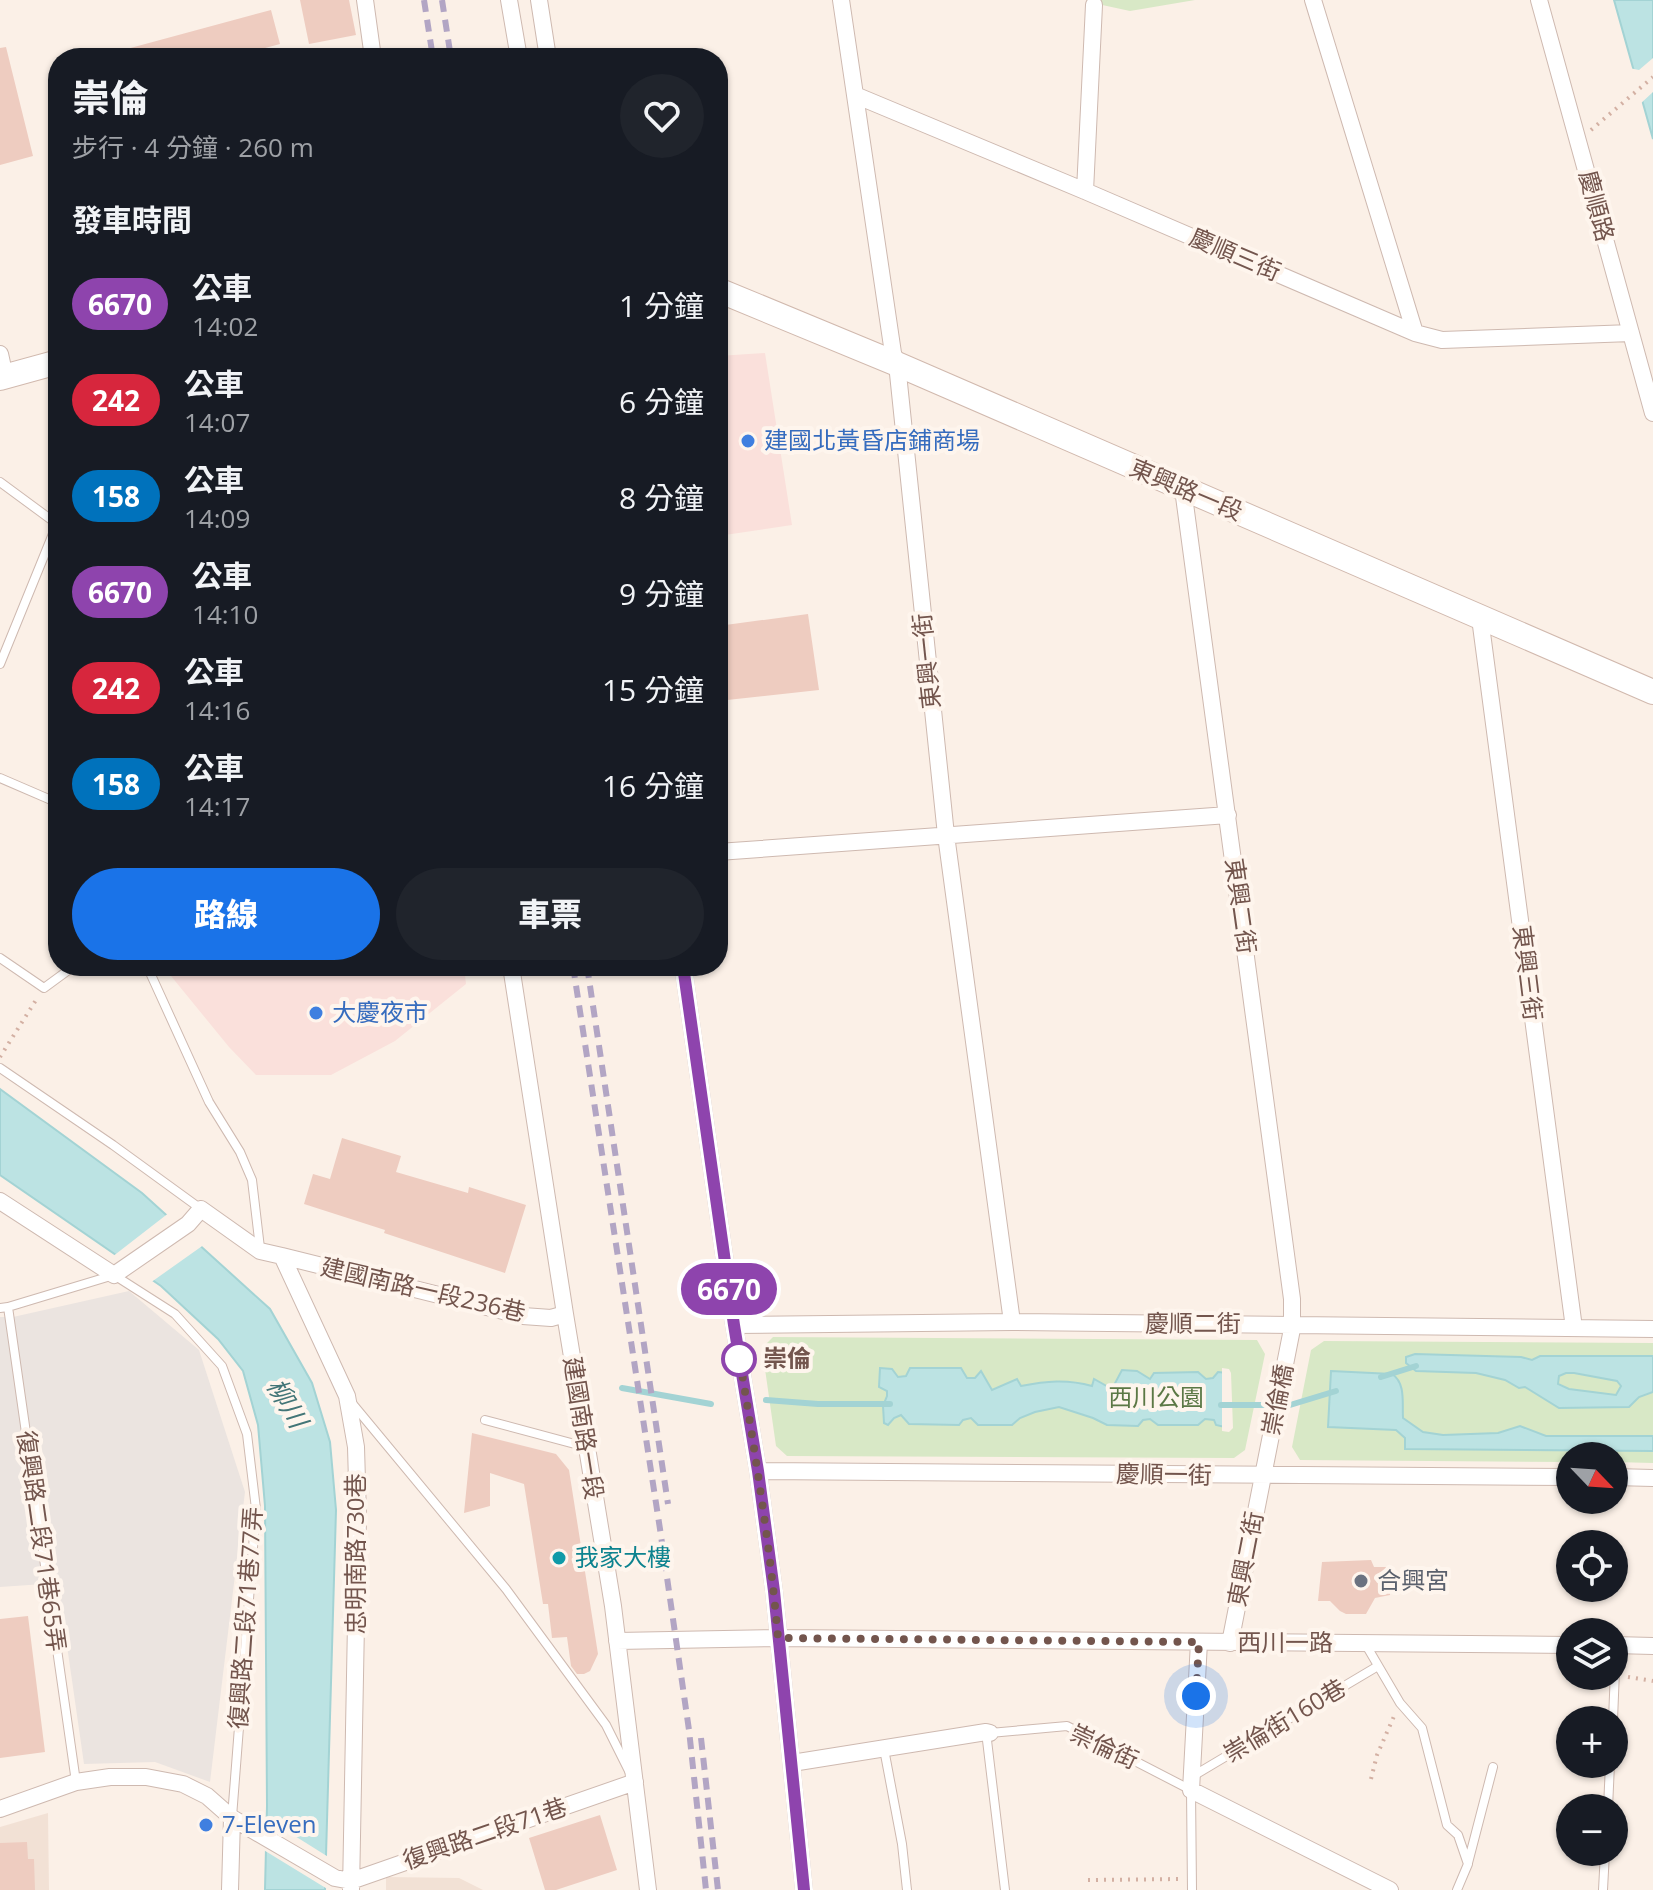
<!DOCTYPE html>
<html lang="zh-TW">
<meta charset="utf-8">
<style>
body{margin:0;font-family:"Open Sans","Noto Sans TC",sans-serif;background:#20242c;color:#f1f3f6;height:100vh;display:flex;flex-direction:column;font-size:30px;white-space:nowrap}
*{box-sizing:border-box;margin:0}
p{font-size:26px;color:#9ea1a6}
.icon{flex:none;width:44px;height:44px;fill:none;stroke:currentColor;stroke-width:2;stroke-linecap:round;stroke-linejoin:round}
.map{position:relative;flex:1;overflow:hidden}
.side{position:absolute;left:48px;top:48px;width:680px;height:928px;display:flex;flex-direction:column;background:#171b24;border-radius:32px;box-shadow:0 2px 6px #0004}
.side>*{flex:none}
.badge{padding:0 16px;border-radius:26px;font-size:28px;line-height:52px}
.needle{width:52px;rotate:115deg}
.controls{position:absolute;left:1556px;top:1442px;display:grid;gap:16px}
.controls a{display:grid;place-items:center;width:72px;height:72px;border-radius:50%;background:#171b24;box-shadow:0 2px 6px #0004;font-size:40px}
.you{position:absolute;width:40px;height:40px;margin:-20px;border:6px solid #fff;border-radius:50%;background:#1a73e8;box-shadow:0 0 0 12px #1a73e833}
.map>.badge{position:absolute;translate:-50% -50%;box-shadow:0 0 0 4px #fff}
h2{padding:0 24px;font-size:30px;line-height:72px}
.round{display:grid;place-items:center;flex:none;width:84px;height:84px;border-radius:42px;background:#20242c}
.head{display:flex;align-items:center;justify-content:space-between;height:136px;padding:0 24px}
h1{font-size:38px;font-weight:800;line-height:60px}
.action{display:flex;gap:16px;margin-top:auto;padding:16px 24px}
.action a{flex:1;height:92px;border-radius:48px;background:#1a73e8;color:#fff;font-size:32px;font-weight:800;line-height:92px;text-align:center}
.action a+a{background:#20242c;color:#f1f3f6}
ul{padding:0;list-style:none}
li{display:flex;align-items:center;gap:24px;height:96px;padding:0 24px}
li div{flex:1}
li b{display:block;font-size:30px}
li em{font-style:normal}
li .badge{min-width:88px;font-weight:700;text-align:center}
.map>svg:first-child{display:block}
</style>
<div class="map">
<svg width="1653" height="1890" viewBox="0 0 1653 1890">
<rect width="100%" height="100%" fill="#fbf0e7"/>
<path fill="#f2e1d5" d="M48,1813l1,77h-49v-63z
M386,1877l73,1 24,12h-97z"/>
<path fill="#fae0db" d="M765,353l27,172 -74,11v-180z
M167,966h297l2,18 -71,57 -64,34h-75l-27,-28 -58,-71z"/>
<path fill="#ebe4e0" d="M129,1291l70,59 46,142 -35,290 -55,-20 -71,2 -26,-181 -58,4v-270h13z"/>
<path fill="#d8e8c6" d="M1094,0h101l-65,11 -37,-8z
M773,1337l484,3 8,14 -20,96 -11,8 -447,-2 -11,-10 -14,-98z
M1324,1341l329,2v120l-39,-1v-6h-44v6l-270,-2 -8,-13 19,-97z"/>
<path fill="#bce3e3" stroke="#a3d3d4" stroke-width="2" fill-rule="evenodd" d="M1614,0h39v139z
M0,1089l142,104 128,116 42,74 18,59 6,68 -11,380h-60l2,-84 -2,-300 -7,-81 -15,-54 -25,-32 -57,-53 -161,-111z
M1415,1354l106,3 11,3 8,-4h113v36l-14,5 -10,10 -70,1 -34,-21 -6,1 -14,-8 -29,-7 -60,-2 -10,-8v-6zM1566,1373h8l43,8 4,5 -5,9 -47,-6 -11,-5 1,-8z
M880,1368l12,1 6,8 8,-1 4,-8h51l6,10h8l6,-7 11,19 25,-11 4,7c25,-5 46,-7 71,0l2,-7 18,10 10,-19 15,1 13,8 4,-6 44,-1 8,7 7,-1 5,-6 9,1 2,55 -13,-3 -2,-5 -9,-1 -7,6h-40l-8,-6 -7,1 -5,6 -31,-1 -14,-7 -34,-11 -24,5 -15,6 -8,7h-34l-7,-7 -8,2 -4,5 -50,-1 -8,-9 -7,3 -6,7 -4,-2 -1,-17 4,-10v-5l-8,-4z
M1331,1371l61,3c14,9 10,29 11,44l20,14 20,3 55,-2 22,-7 26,10h107v15l-248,-2v-11l-9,-8 -68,-3z"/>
<path fill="#fbf0e7" d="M1653,58v34l-14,13 -10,-37 10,2z
M170,1212l35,32 -55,39 -38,-26z
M1222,1368l7,1 2,4 2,55 -4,4 -7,-1z
M263,1816l67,42 -1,32 -67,-41z"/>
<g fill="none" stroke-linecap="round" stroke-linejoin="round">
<path stroke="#a3d3d4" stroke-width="6" d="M1381,1377l35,-11
M622,1388l89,16
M766,1400l52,4h72
M1221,1405h69l46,-14"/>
</g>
<path fill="#eeccc0" d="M300,0h49l7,35 -47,9z
M271,10l9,34 -52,14h-116v-5z
M6,47l27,109 -33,9v-117z
M808,614l11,76 -101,11v-75z
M342,1138l59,18 -5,16 72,21 1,-6 57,18 -21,68 -121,-40 1,-3 -81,-26 9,-30 17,5z
M472,1433l84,21 13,16 29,184 -8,17 -6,3h-7l-6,-8 -4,-29 -15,1 -4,-34h-5l-19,-120 -34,-11v33l-26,7z
M1371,1560l3,7h17l-1,28 -15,3 -9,16h-20l-6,-3 -10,-10h-12l4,-39z
M28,1616l17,136 -45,6v-139z
M600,1815l17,55 -61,20h-11l-16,-52z
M27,1842l1,17h6l1,31h-35v-47z"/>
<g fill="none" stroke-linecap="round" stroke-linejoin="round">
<defs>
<path id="lane" d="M0,482l57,42 -57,140
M0,778l58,25
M0,958l44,30 30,-22
M147,966l62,136 31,50 12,28 8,68
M0,1068l113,77 88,64
M8,1307l106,-32 61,39 47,52 25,68 9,75 -24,308
M0,1308l8,-1 68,475
M351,1402l155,187 100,136 23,46
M485,1420l101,27
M1366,1645l34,58 22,25 25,97 11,10 10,29 -11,26
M1613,1720l3,-75
M986,1732l19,158
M990,1733l77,-7 124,64 1,100
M884,1749l18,95 5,46
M1193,1776l185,-110
M1608,1808l2,-44
M1468,1863l25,-96
M1603,1890l2,-38"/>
<path id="street" d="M365,0l8,58
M509,0l10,58
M539,0l9,58
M841,0l52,353 4,11 49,471 66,487
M1313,0l102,333
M1539,0l114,413
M855,95l230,96 330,142 27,7 189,-7
M1085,191l9,-186
M0,354l5,23
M1183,489l109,810v30l-62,314
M1480,618l94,710
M718,852l510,-37
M511,966l54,348 48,292 35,284
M683,966l51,359 24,146 16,120 30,299
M0,1201l114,74 74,-51 13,-15 59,42 22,5 65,140 9,51 2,69 -7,374
M282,1256l241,60 28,2 14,-4
M734,1325l278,-3 641,7
M758,1471l812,6
M1614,1477l39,1
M617,1641l161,-3 792,7
M1199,1642l-8,148 199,100
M1614,1645l39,1
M792,1763l194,-31 4,1
M0,1809l76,-27 34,-5h36l37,7 24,12 25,22 103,60 16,3 284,-99
M230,1890l2,-72"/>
<path id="secondary" d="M718,290l179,74 756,328
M0,378l58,-16"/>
</defs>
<use href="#lane" stroke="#ceb9b0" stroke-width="10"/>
<use href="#street" stroke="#ceb9b0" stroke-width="18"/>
<use href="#secondary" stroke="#d1b9ae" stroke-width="26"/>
<path stroke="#d3b0a3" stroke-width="4" stroke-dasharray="2 6" stroke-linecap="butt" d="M1591,130l62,-53
M0,1057l36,-57
M1628,1677l25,4
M1371,1779l6,-24 18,-41
M1088,1880l93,-1"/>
<use href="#lane" stroke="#fff" stroke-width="8"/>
<use href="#street" stroke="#fff" stroke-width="16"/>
<use href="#secondary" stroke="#fff" stroke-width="24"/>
<path stroke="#b2a5c4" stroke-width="6" stroke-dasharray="12 8" stroke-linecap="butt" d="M424,0l9,58
M442,0l9,58
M573,966l87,563 29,201 17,160
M587,966l81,538
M701,1738l17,152"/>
</g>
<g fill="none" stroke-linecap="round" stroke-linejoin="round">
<defs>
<path id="line" d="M683,966l51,359 24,146 16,120 30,299"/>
</defs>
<use href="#line" stroke="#fff" stroke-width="18"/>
<use href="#line" stroke="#8e44ad" stroke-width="12"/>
<path stroke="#73554d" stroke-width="8" stroke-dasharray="0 14.4" d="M739,1359v-5c15,94 31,189 39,284l421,4 -3,54"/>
</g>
<g fill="#3f7fe0" stroke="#fef5ed" stroke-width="3">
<circle cx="748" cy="441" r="8"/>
<circle cx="316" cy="1013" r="8"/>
<circle cx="206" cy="1825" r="8"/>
</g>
<circle fill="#fff" stroke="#8e44ad" stroke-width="4" cx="739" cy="1359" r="16"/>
<circle fill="#0f9aa8" stroke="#fef5ed" stroke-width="3" cx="559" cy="1558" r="8"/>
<circle fill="#6b7280" stroke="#fef5ed" stroke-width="3" cx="1361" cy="1581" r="8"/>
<g text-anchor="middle" stroke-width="8" stroke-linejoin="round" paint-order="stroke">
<g font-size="24" fill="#73554d" stroke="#fef5ed">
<text transform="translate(1596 206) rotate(75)" y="8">慶順路</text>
<text transform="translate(1235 255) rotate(23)" y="8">慶順三街</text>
<text transform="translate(1186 490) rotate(23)" y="8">東興路一段</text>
<text transform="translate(927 661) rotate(-96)" y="8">東興一街</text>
<text transform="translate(1240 906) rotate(82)" y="8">東興二街</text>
<text transform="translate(1527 973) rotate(83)" y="8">東興三街</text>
<text transform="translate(423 1290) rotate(13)" y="8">建國南路一段236巷</text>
<text x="1193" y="1332">慶順二街</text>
<text transform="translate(1278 1400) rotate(-79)" y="8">崇倫橋</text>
<text transform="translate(583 1428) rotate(81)" y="8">建國南路一段</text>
<text transform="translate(1164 1475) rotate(1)" y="8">慶順一街</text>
<text transform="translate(41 1541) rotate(82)" y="8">復興路二段71巷65弄</text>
<text transform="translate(356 1554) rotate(-90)" y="8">忠明南路730巷</text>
<text transform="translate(1246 1559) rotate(-79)" y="8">東興二街</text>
<text transform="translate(246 1618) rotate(-86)" y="8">復興路二段71巷77弄</text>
<text x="1285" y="1651">西川一路</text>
<text transform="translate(1285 1721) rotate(-31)" y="8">崇倫街160巷</text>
<text transform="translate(1104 1747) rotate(25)" y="8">崇倫街</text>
<text transform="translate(485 1834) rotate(-19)" y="8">復興路二段71巷</text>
</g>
<g font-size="24" fill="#366cbe" stroke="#fef5ed" text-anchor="start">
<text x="764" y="449">建國北黃昏店鋪商場</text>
<text x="332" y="1021">大慶夜市</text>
<text x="222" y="1833">7-Eleven</text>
</g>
<g font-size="24" font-weight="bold" fill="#73554d" stroke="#fef5ed" text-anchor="start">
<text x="763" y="1367">崇倫</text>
</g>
<g font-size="24" fill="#5b7845" stroke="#fef5ed">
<text x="1156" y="1406">西川公園</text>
</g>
<g font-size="24" fill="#0d838f" stroke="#fef5ed" text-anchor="start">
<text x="575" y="1566">我家大樓</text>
</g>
<g font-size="24" fill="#5b616d" stroke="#fef5ed" text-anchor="start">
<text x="1377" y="1589">合興宮</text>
</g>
<g font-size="26" font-style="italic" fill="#427577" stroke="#fef5ed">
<text transform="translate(287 1403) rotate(59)" y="9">柳川</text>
</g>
</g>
</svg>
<div class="controls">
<a><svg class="needle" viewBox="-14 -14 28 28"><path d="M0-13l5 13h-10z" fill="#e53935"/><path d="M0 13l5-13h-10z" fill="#9ea1a6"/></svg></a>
<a><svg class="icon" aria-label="locate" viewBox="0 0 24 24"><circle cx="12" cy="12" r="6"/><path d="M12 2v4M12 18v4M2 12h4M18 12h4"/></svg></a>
<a><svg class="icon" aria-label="layers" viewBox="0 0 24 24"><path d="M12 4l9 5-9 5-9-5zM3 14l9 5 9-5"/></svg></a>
<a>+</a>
<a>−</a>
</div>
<div class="you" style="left:1196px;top:1696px"></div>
<b class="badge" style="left:729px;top:1289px;background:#8e44ad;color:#fff">6670</b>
<section class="side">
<div class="head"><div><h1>崇倫</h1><p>步行 · 4 分鐘 · 260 m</p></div><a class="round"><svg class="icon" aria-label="heart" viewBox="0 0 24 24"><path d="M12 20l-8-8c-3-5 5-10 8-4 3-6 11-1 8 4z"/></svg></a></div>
<h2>發車時間</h2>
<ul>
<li><span class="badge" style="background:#8e44ad;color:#fff">6670</span><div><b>公車</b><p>14:02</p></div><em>1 分鐘</em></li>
<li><span class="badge" style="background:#d7263d;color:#fff">242</span><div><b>公車</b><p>14:07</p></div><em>6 分鐘</em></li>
<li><span class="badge" style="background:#0072bc;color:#fff">158</span><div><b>公車</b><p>14:09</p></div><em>8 分鐘</em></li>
<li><span class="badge" style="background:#8e44ad;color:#fff">6670</span><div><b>公車</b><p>14:10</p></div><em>9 分鐘</em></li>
<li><span class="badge" style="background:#d7263d;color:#fff">242</span><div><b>公車</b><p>14:16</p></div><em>15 分鐘</em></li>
<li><span class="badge" style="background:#0072bc;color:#fff">158</span><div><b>公車</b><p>14:17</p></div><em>16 分鐘</em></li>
</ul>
<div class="action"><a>路線</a><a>車票</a></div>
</section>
</div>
